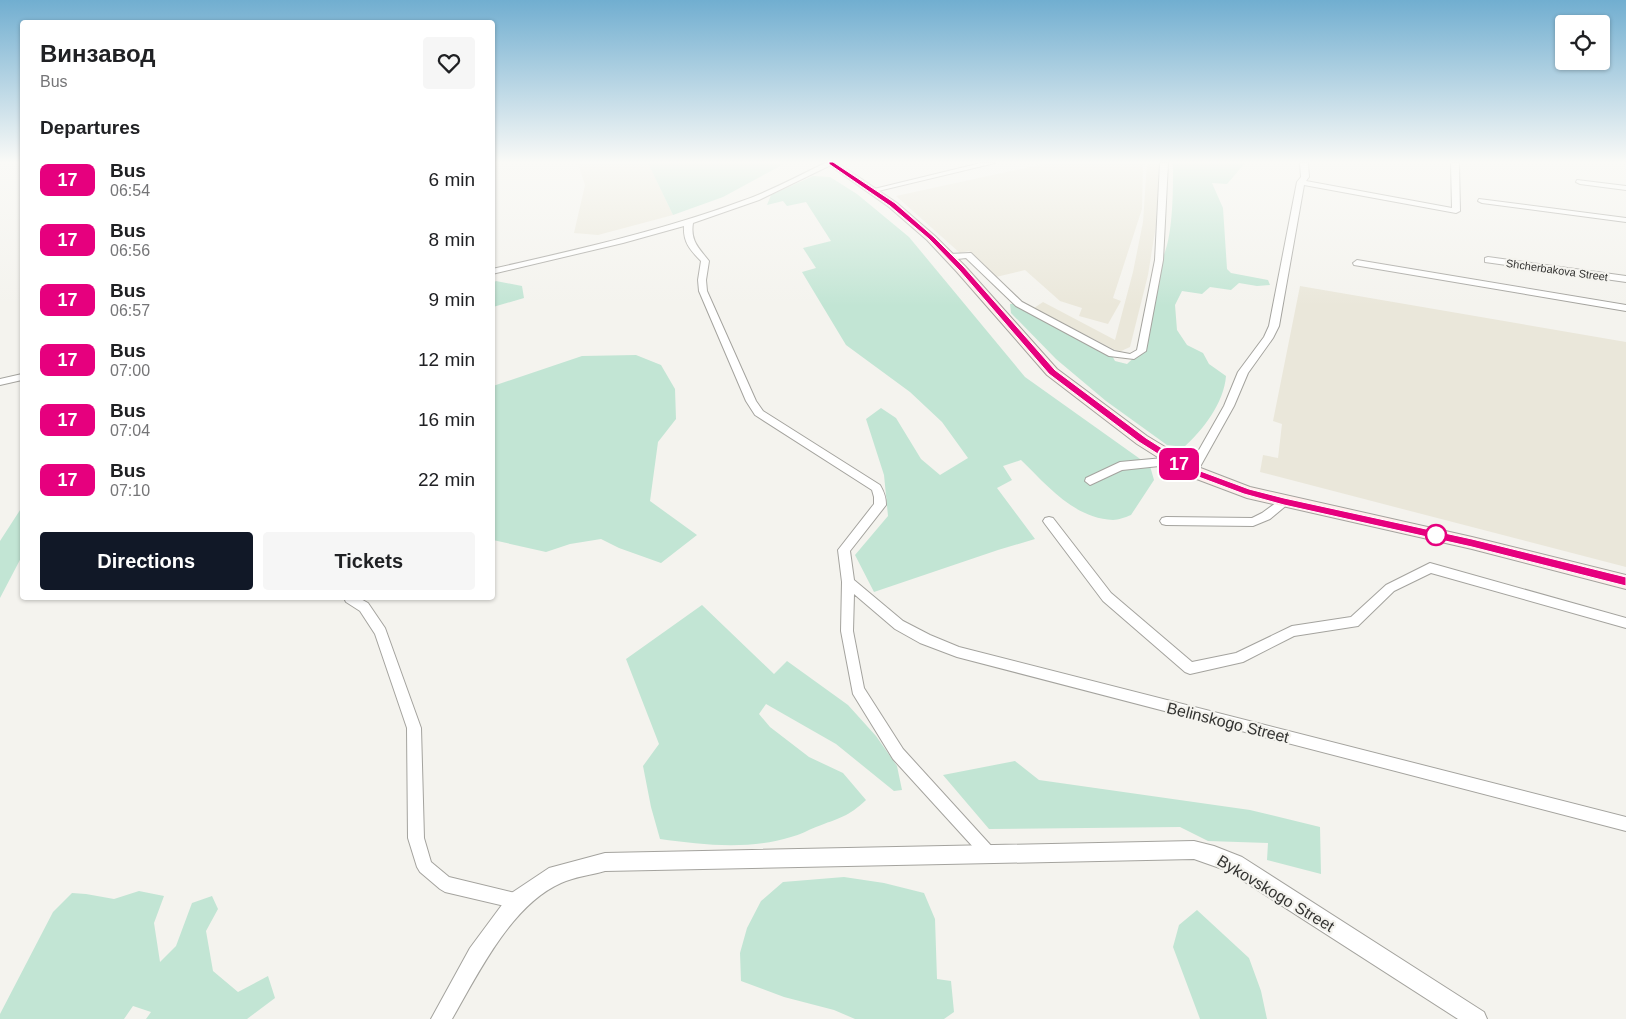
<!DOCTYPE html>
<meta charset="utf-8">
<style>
body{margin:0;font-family:Arial,sans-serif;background:#f6f6f6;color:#202124;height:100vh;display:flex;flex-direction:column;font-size:19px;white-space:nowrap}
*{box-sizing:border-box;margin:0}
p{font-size:16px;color:#757577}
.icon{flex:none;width:28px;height:28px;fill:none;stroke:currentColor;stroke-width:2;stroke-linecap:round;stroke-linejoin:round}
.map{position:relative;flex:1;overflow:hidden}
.panel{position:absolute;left:20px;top:20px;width:475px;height:580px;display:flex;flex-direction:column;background:#fff;border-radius:5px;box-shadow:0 1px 4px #0004}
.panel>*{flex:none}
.badge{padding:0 10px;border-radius:8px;font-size:18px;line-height:32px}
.tools{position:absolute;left:1555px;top:15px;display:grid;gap:10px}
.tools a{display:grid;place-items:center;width:55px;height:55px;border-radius:5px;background:#fff;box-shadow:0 1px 4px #0004;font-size:25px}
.map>.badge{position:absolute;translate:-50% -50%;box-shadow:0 0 0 2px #fff}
h2{padding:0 20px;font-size:19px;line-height:45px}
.round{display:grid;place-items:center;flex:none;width:52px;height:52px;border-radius:5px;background:#f6f6f6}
.overview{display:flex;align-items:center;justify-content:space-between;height:85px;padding:0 20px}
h1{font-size:24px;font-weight:800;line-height:38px}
.cta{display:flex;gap:10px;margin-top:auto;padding:10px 20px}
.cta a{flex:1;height:58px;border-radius:5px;background:#111827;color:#fff;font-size:20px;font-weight:800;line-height:58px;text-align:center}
.cta a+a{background:#f6f6f6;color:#202124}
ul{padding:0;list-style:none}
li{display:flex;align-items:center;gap:15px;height:60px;padding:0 20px}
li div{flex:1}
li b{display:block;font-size:19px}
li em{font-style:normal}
li .badge{min-width:55px;font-weight:700;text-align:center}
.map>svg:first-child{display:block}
</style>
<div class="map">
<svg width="1626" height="1019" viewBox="0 0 1626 1019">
<rect width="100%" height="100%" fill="#f4f3ee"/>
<path fill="#eae7da" d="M578,163h70l25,52 -75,20 -24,-2 11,-48z
M1048,163h95l-1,46 -29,89 8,3 -13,23 -29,-8 3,-8 -22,-7 -35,-31 -29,7 -27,-26 -9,2 -64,-57z
M1147,163h12l-3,62 -8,50 -18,72 -11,5 -85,-44 9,-6 72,38 18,-68 10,-50z
M1300,286l326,56v225l-366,-95 3,-17 15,3 4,-34 -9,-3z"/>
<path fill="#c2e5d4" d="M648,163h133l-1,3 -57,31 -50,18z
M1173,163h72l-18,21 -15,-1 11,25 4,61 4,4 37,7 2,5 -13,1 -18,-3 -8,7 -21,-3 -8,7 -20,-3 -7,14 2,25 10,15 16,8 6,11 17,12c-2,27 -23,54 -42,71l-17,-2 -61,-44 -50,-42 -45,-46 -1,-9h9l91,48 5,9 12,3 14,-13 17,-86c16,-18 15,-77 15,-102z
M813,176l17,1 27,17 52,43 116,140 125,89 4,14 -23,35c-5,2 -13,5 -18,5 -40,-2 -66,-35 -92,-60l-18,6 9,14 -15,8 38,51 -37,11 -124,42 -19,-37 33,-39 -4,-41 -18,-56 15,-11 15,10 25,41 19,16 28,-17 -26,-36 -32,-30 -64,-47 -44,-73 14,-4 -13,-20 28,-7 -25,-39 -19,4 -4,-5 -16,4 4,-10z
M496,281l26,5 2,12 -31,9v-24z
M636,355l25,10 14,24 1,30 -18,23 -8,59 47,34 -36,28 -42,-15 -18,-9 -31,5 -24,8 -53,-12v-154l89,-30z
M22,507v49l-22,42v-57z
M702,605l72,69 13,-13 61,44 28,31 21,30 5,24 -8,1 -58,-47 -70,-40 -7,10 11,13 39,30 34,16 23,27c-18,17 -27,18 -50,27 -8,3 -16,8 -25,10 -42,13 -88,8 -131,2l-9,-32 -8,-41 16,-22 -33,-85z
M1015,761l24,19 211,30 70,17 1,47 -54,-14 1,-17 -60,-2 -28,-14 -191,2 -46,-54z
M844,877l40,6 40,10 11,26 2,60 14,2 3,31 -10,7h-89l-21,-9 -50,-13 -43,-16 -1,-28 7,-25 14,-27 22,-19z
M139,891l25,5 -10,27 6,39 16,-16 16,-43 20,-7 6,13 -12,22 7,40 25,21 30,-16 7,22 -28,21h-101l5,-7 -18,-6 -9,13h-124v-5l53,-102 19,-19 14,1 28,5z
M1197,910l52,48 12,33 6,28h-67l-27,-72 6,-22z"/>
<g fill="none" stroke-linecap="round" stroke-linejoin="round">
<defs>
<path id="minor" d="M825,163h10l-76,37 -66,23c-3,18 6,25 16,38l-3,19 1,11 49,110 7,10 117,74c4,7 6,12 6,20l-36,46 4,29 49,41 27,14 29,12 667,170v14l-669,-174 -37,-14 -25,-14 -41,-35 -1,37 11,57 39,61 92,101 3,5 -3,5 -5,3 -5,-3 -92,-101 -40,-65 -12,-63 1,-49 -4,-32 36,-46v-7l-2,-7 -117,-75 -9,-14 -47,-110 -1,-11 3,-19c-11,-11 -18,-19 -17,-35l-61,17 -131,31v-5c84,-19 169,-38 250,-68 29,-10 56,-25 83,-38z
M981,163h14l-121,29 -4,-2z
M1160,163h8l-5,97 -17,91 -12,8 -25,-3 -93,-50 -50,-48 -17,2 -4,-3 4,-3 22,-1 51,49 92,49 16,3 7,-4 18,-90z
M1300,163h8l1,14 -3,4 146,27 -1,-45h8l1,48 -4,2 -152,-28 -25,141 -6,12 -25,35 -14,33 -38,68h-8l-1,-3 37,-65 14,-34 26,-35 5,-11 28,-144 4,-5z
M1577,180l49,6v4l-46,-6 -4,-2z
M1479,199l147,19v4l-144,-19 -4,-2z
M1488,257l138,19v6l-141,-20v-4z
M1357,260l269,45v6l-272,-46 -1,-2z
M22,374v6l-22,5v-6z
M1174,457l5,4 -1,3 -56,6 -32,15 -5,-4 1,-3 34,-16z
M1284,497l6,4 -2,3 -18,15 -17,7 -87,-1 -4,-1 -2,-3 2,-3 4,-1 86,1 10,-5z
M1049,517l4,1 58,75 81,69 44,-9 56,-27 59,-9 35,-32 44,-22 196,55v10l-195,-55 -37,18 -36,35 -64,10 -51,26 -53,12 -5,-2 -82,-71 -58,-77 -2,-3 2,-3z
M344,598h15l9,5 17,25 36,100 3,110 7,24 18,15 74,18 2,6 -2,6 -6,2 -72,-17 -5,-3 -20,-17 -3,-5 -9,-29 -1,-110 -32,-94 -15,-23 -14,-9z"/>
<path id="tertiary" d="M1194,841l20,5 28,11 242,155 3,7h-29l-230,-148 -34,-12 -589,12c-14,4 -31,6 -44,12 -50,22 -83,91 -109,136h-21l39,-71 40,-54 39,-26 56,-15z"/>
<path id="secondary" d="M826,163h12l59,40 38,33 30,30 92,103 90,67 51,31 52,20 222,50 154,38v14l-154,-40 -225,-51 -61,-23 -49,-31 -90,-69 -90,-103 -30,-32 -38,-33z"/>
</defs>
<use href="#minor" stroke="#a4a39e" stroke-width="2"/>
<use href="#tertiary" stroke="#a4a39e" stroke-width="2"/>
<use href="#secondary" stroke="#a4a39e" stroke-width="2"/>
<use href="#minor" fill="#fff" fill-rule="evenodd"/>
<use href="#tertiary" fill="#fff" fill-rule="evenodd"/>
<use href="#secondary" fill="#feefec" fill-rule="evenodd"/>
</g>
<linearGradient id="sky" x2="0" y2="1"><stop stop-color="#71aed0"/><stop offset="0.53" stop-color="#fafaf7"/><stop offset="1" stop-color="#fafaf7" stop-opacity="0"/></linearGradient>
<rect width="1626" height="306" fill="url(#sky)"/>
<path fill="#e6007e" stroke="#fff" d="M829,162h4l62,41 39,34 30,30 91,103 91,68 49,31 54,20 35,9 188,41 154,38v9l-154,-39 -188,-42 -40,-11 -56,-21 -49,-31 -90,-68 -90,-104 -30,-31 -39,-33 -61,-42z"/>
<circle fill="#fff" stroke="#e6007e" stroke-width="2.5" cx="1436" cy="535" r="10"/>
<g text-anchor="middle" stroke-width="4.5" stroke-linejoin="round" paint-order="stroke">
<g font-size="11" fill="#333331" stroke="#f4f3ee">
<text transform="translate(1557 270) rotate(8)" y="4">Shcherbakova Street</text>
</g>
<g font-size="16" fill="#333331" stroke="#f4f3ee">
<text transform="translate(1228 722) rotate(14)" y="6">Belinskogo Street</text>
<text transform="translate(1276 893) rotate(31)" y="6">Bykovskogo Street</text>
</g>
</g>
</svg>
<div class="tools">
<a><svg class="icon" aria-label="locate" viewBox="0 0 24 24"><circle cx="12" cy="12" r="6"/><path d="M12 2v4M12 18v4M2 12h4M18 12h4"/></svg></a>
</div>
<b class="badge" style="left:1179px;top:464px;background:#e6007e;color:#fff">17</b>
<section class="panel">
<div class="overview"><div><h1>Винзавод</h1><p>Bus</p></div><a class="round"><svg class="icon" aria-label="heart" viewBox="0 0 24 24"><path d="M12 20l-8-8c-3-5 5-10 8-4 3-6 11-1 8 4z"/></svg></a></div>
<h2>Departures</h2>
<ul>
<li><span class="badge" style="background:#e6007e;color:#fff">17</span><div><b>Bus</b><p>06:54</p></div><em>6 min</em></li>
<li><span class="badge" style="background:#e6007e;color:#fff">17</span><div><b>Bus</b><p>06:56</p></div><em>8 min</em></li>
<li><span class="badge" style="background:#e6007e;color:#fff">17</span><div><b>Bus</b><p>06:57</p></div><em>9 min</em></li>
<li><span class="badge" style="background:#e6007e;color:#fff">17</span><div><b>Bus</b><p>07:00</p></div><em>12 min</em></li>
<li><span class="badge" style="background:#e6007e;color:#fff">17</span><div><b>Bus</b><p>07:04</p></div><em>16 min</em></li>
<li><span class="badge" style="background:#e6007e;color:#fff">17</span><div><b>Bus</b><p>07:10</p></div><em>22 min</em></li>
</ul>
<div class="cta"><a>Directions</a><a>Tickets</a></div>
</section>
</div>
